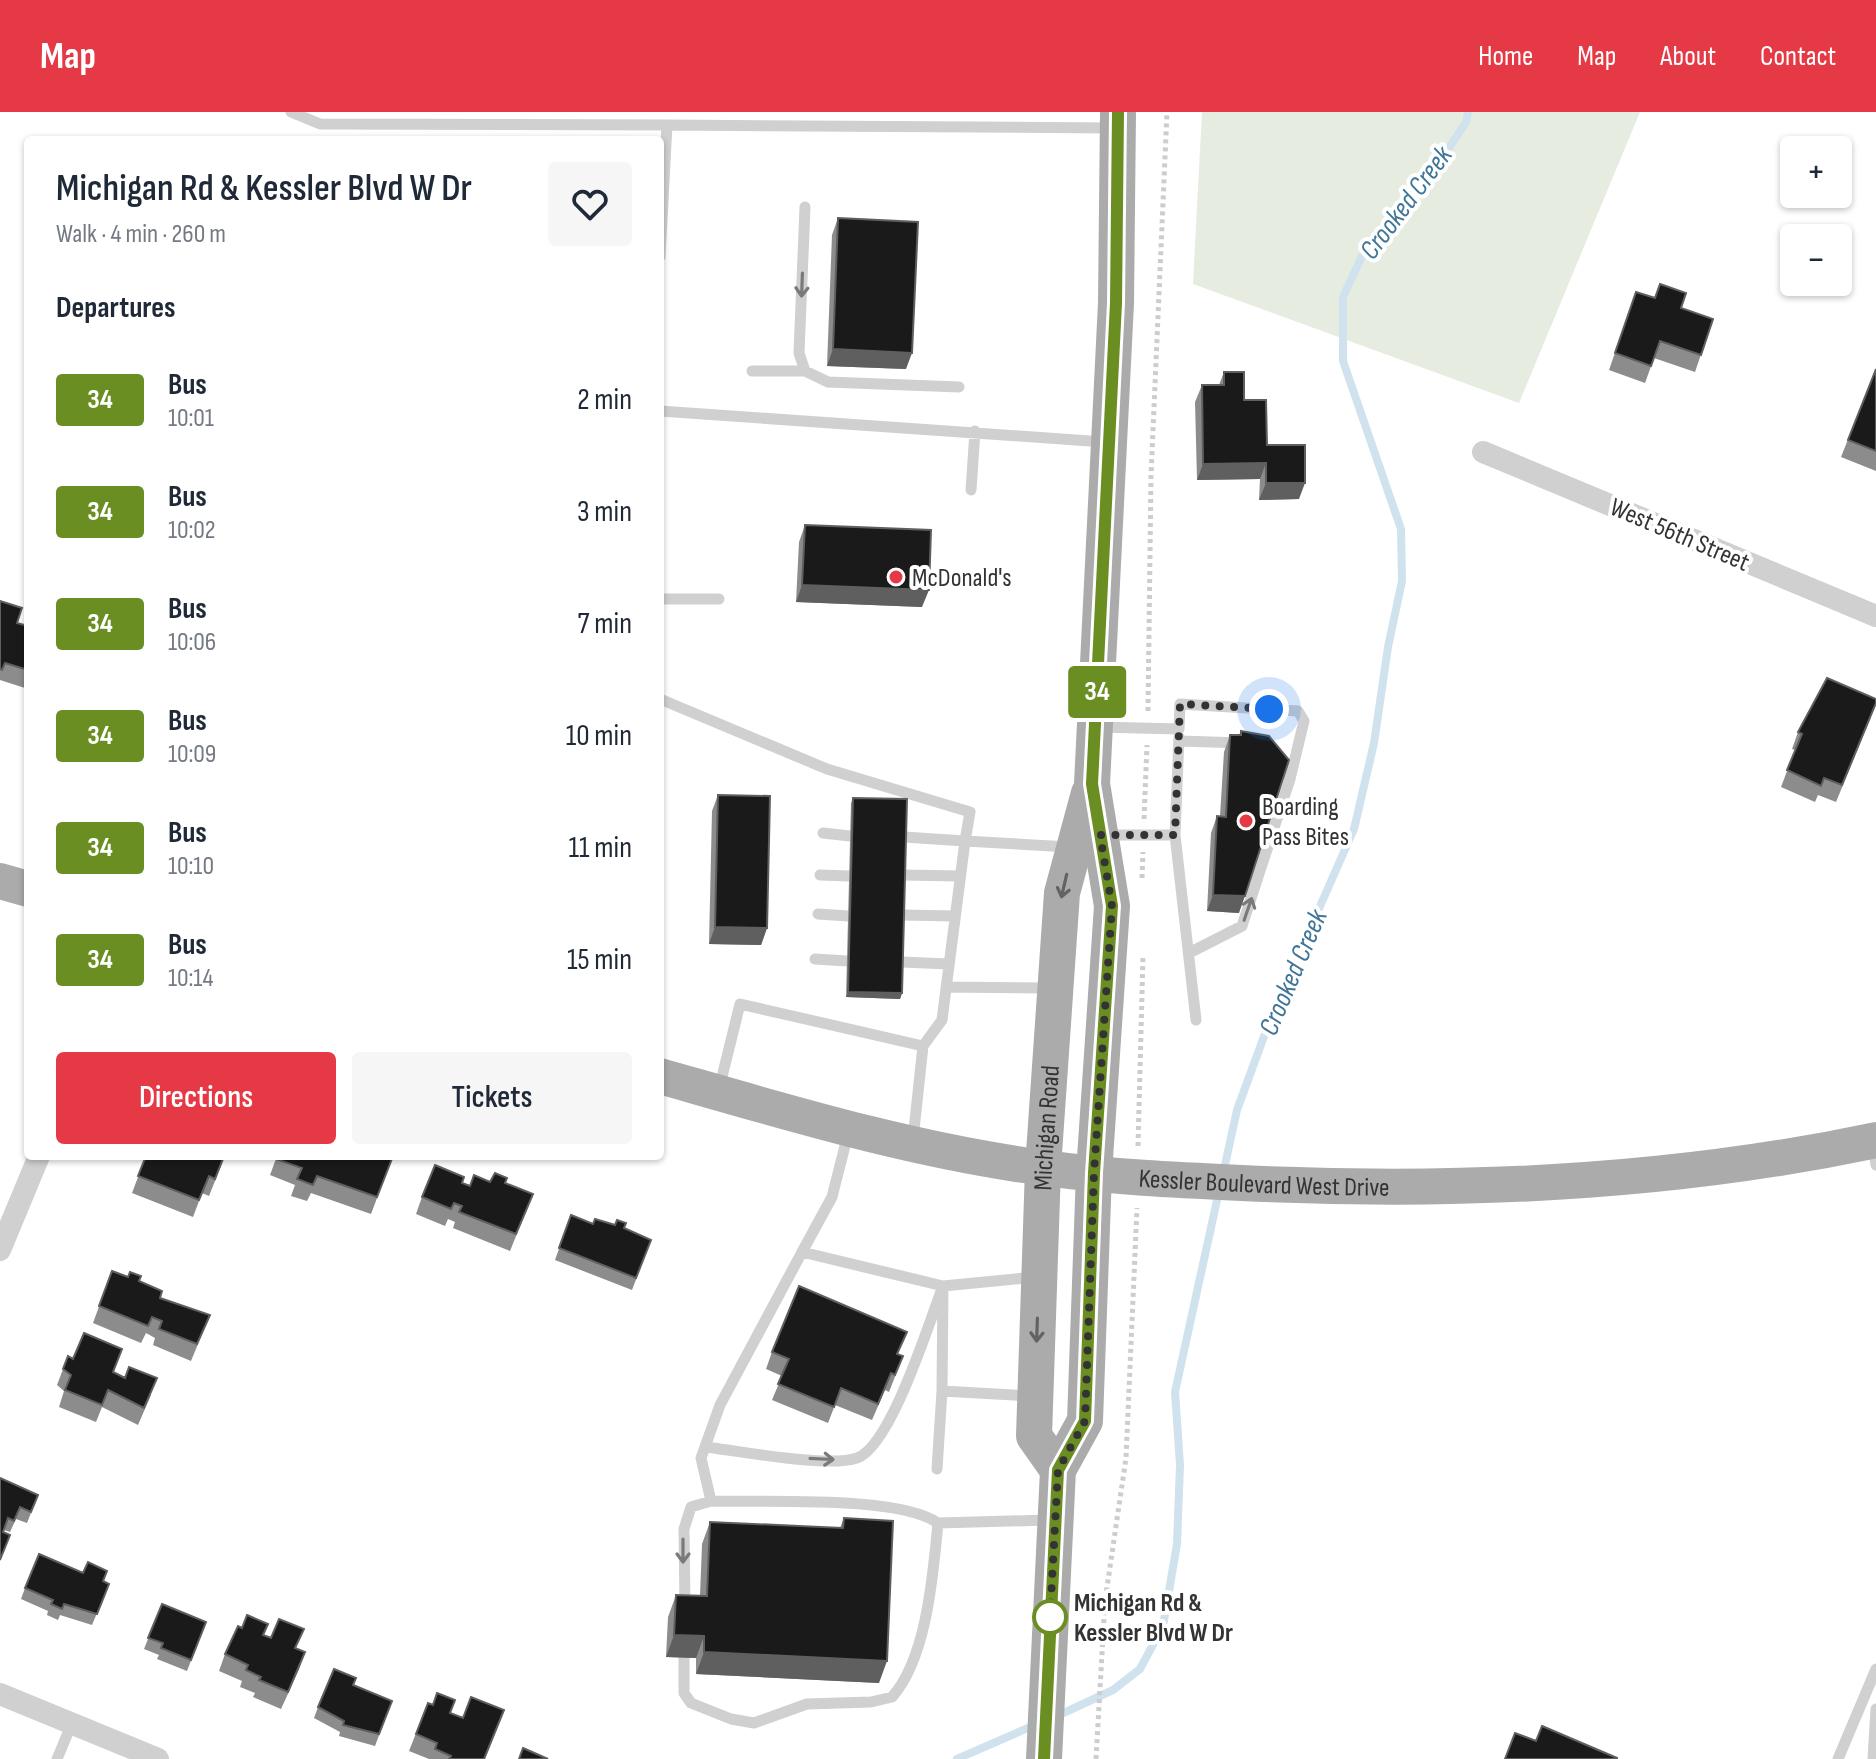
<!DOCTYPE html>
<meta charset="utf-8">
<style>
body{margin:0;font-family:"Sofia Sans Condensed",sans-serif;background:#f6f6f7;color:#1f2937;height:100vh;display:flex;flex-direction:column;font-size:30px;white-space:nowrap}
*{box-sizing:border-box;margin:0}
p{font-size:26px;color:#747a83}
.icon{flex:none;width:44px;height:44px;fill:none;stroke:currentColor;stroke-width:2;stroke-linecap:round;stroke-linejoin:round}
.map{position:relative;flex:1;overflow:hidden}
.sheet{position:absolute;left:24px;top:24px;width:640px;height:1024px;display:flex;flex-direction:column;background:#fff;border-radius:8px;box-shadow:0 2px 6px #0004}
.sheet>*{flex:none}
.badge{padding:0 16px;border-radius:6px;font-size:28px;line-height:52px}
.controls{position:absolute;left:1780px;top:24px;display:grid;gap:16px}
.controls a{display:grid;place-items:center;width:72px;height:72px;border-radius:8px;background:#fff;box-shadow:0 2px 6px #0004;font-size:40px}
.you{position:absolute;width:40px;height:40px;margin:-20px;border:6px solid #fff;border-radius:50%;background:#1a73e8;box-shadow:0 0 0 12px #1a73e833}
.map>.badge{position:absolute;translate:-50% -50%;box-shadow:0 0 0 4px #fff}
h2{padding:0 32px;font-size:30px;line-height:72px}
.round{display:grid;place-items:center;flex:none;width:84px;height:84px;border-radius:8px;background:#f6f6f7}
.head{display:flex;align-items:center;justify-content:space-between;height:136px;padding:0 32px}
h1{font-size:38px;font-weight:600;line-height:60px}
.primary-button{display:flex;gap:16px;margin-top:auto;padding:16px 32px}
.primary-button a{flex:1;height:92px;border-radius:8px;background:#e63946;color:#fff;font-size:32px;font-weight:600;line-height:92px;text-align:center}
.primary-button a+a{background:#f6f6f7;color:#1f2937}
ul{padding:0;list-style:none}
li{display:flex;align-items:center;gap:24px;height:112px;padding:0 32px}
li div{flex:1}
li b{display:block;font-size:30px}
li em{font-style:normal}
li .badge{min-width:88px;font-weight:700;text-align:center}
header{display:flex;align-items:center;gap:48px;box-sizing:border-box;height:112px;padding:0 40px;background:#e63946;color:#fff}
header strong{font-size:38px}
nav{display:flex;gap:44px;margin-inline-start:auto;font-size:28px}
.map>svg:first-child{display:block}
</style>
<header>
<strong>Map</strong>
<nav><a>Home</a><a>Map</a><a>About</a><a>Contact</a></nav>
</header>
<div class="map">
<svg width="1876" height="1647" viewBox="0 0 1876 1647">
<rect width="100%" height="100%" fill="#fff"/>
<path fill="#e6ecdf" d="M1202,0h438l-121,291 -326,-119z"/>
<g fill="none" stroke-linecap="round" stroke-linejoin="round">
<path stroke="#cfe2ee" stroke-width="8" d="M1223,1062l14,-64 33,-90 84,-191 20,-86 14,-96 14,-66 -1,-52 -58,-168v-64l25,-54 57,-58 41,-63 2,-10
M1057,1604l56,-26 27,-21 23,-43 14,-82 3,-79 -5,-73 44,-201
M957,1647l80,-35"/>
<path stroke="#cdcdcd" stroke-width="5" stroke-dasharray="4 4" stroke-linecap="butt" d="M1148,599l3,-235 16,-364
M1144,707l3,-74
M1142,766l1,-26
M1138,1034l5,-190
M1096,1647l9,-158 21,-143 11,-250"/>
<path stroke="#d0d0d0" stroke-width="11" d="M291,0l29,12 347,1
M805,95l-6,146 6,18 23,11 131,5
M660,145l7,-132 447,3
M752,259h53
M660,299l444,31
M971,378l4,-59
M660,487h59
M660,587l167,70 143,43 -5,29 -61,-4
M1099,615l80,2 1,-25 118,7 6,10 -14,58
M1179,629l64,2
M823,721l27,3
M1107,723h68l4,-98
M1175,723l21,185
M820,763l29,1
M903,763l57,1
M818,802l30,2
M902,803l53,1
M1189,841l53,-27 48,-147 -12,-17
M815,847l32,2
M901,850l48,2
M946,875l105,1
M719,977l21,-85 183,42
M913,1027l10,-93 19,-26 23,-179 105,6
M1873,1034l3,19
M802,1140l30,-55 16,-63
M1030,1284l-88,-5 1,-105 92,-9
M705,1335c36,4 121,21 152,11 34,-12 72,-135 86,-172l-141,-34 -82,153 -19,53 10,43
M937,1357l5,-78
M685,1497l-1,-80 7,-22 20,-6c54,2 186,-6 227,22
M684,1546v35l7,10 40,16 23,4 53,-19 64,-2 21,-5c35,-39 41,-123 46,-174l112,-3
M57,1647l15,-36
M1838,1647l38,-90
M1873,1647l3,-50"/>
<path stroke="#d0d0d0" stroke-width="22" d="M1483,340l393,164
M0,1138l39,-94
M0,1582l158,65"/>
<g stroke="#ababab" stroke-width="36">
<path d="M0,769l28,8"/>
<path id="s1" d="M660,964c126,36 254,75 385,92 65,9 131,12 197,15 211,10 427,1 634,-43"/>
<path id="s2" d="M1058,1358l-24,-34 9,-268 19,-275 27,-100"/>
<path d="M1044,1647l14,-289 27,-49 9,-248 18,-267 -20,-122 24,-481 2,-191"/>
</g>
</g>
<path fill="#8c8c8c" d="M838,106l68,151 -79,-3 5,-131z
M1636,180l77,27 -18,53 -41,-14 -9,25 -36,-13z
M1876,257v102l-35,-14z
M1224,260l20,28 23,45 32,54 -40,1 1,-21 -63,1 -2,-78 7,-17h17z
M805,413l117,82 -126,-5 3,-60z
M0,489l17,22 11,3v63l-28,-9z
M1871,605l-35,85 -18,-7 -3,7 -34,-15 14,-37 -3,-1 6,-17z
M1241,619l-2,182 -32,-2 4,-78 6,-17h3l4,-64 6,-17h9z
M718,683l49,133 -6,17 -52,-1 3,-133z
M853,686l49,195 -2,6 -54,-2 5,-194z
M146,1044h79l-16,40 -7,-3 -9,24 -61,-24z
M277,1044h116l-22,58 -60,-21 -4,8 -16,-5 4,-11 -25,-10z
M490,1070l15,1 28,11 -23,57 -57,-23 2,-6 -7,-3 -3,7 -29,-12 6,-17 40,-14 8,3z
M571,1103l22,9 31,4 27,12 -19,50 -77,-30z
M112,1159l27,10 21,17 50,17 -19,46 -38,-16 2,-7 -9,-5 -5,10 -48,-20z
M772,1240l126,2 5,2 -14,36 -4,-2 -13,30 -37,-15 -7,18 -56,-23 10,-24 -16,-7z
M68,1244l45,17 38,22 -13,30 -36,-18 -6,15 -37,-15 5,-16 -7,-6z
M0,1366l38,17 -11,28 -11,-4 -6,13 -6,-2 -4,31z
M844,1406l35,165 -183,-9v-16l-30,-1 2,-40 8,-22 24,1 2,-52 8,-22 130,6z
M103,1470l6,2 -17,41 -32,-10 -2,5 -11,-5 1,-4 -27,-12 4,-11z
M162,1492l44,18 -19,49 -30,-12 2,-4 -15,-6z
M264,1523l41,17 -24,57 -28,-12 2,-4 -15,-6 2,-6 -23,-10 6,-17z
M353,1574l39,15 -17,45 -36,-10 1,-4 -26,-14 4,-11z
M428,1591l35,15 35,8 -13,33h-56l-20,-8z"/>
<path fill="#5f5f5f" d="M833,237l79,4 -6,16 -79,-3z
M1266,351l-6,16 -63,1 6,-16z
M1266,371h39l-6,16 -40,1z
M802,473l127,5 -7,17 -126,-5z
M1213,783l32,1 -6,17 -32,-2z
M715,815l52,1 -6,17 -52,-1z
M848,880l54,1 -2,6 -54,-2z
M674,1523l30,1 -8,22 -30,-1z
M305,1540l-6,17 -18,40 7,-17z
M704,1540l183,9 -8,22 -183,-9z"/>
<path fill="#1a1a1a" stroke="#5f5f5f" stroke-width="2" d="M838,106l80,4 -6,131 -79,-4z
M1660,172l26,9 -5,15 32,11 -12,36 -41,-14 -9,25 -36,-13 21,-61 19,6z
M1876,257v82l-28,-11z
M1224,260h20v28h22l1,45h38v38h-39v-20l-63,1 -1,-79h22z
M805,413l126,5 -2,60 -127,-5z
M0,489l22,7 -5,15 11,3v44l-23,-7 -3,7 -2,-1z
M1827,566l49,21v4l-34,82 -18,-7 -3,8 -34,-16 15,-36 -4,-2z
M1241,619l28,5 20,24 -44,136 -32,-1 4,-79 9,1 4,-82h11z
M718,683l52,1 -3,132 -52,-1z
M853,686l54,1 -5,194 -54,-1z
M146,1044h78l-9,23 -6,-3 -10,24 -61,-24z
M277,1044h116l-16,41 -60,-21 -4,9 -16,-6 5,-11 -26,-9z
M435,1053l29,12 -2,6 8,3 4,-11 16,7 5,-9 12,5 -2,5 28,11 -17,40 -57,-22 3,-6 -8,-3 -3,6 -29,-12z
M571,1103l22,9 2,-5 20,6 2,-5 9,3 -2,5 27,12 -15,38 -77,-30z
M112,1159l16,6 2,-5 11,4 -2,5 23,10 -2,7 50,17 -13,29 -38,-15 3,-8 -10,-4 -4,9 -49,-20z
M799,1174l108,46 -10,22 6,2 -8,19 -4,-2 -13,31 -37,-16 -7,19 -56,-23 11,-25 -17,-7z
M84,1221l38,16 -9,23 12,6 4,-11 28,11 -13,30 -36,-18 -6,15 -37,-15 6,-15 -8,-6 5,-13 5,3z
M0,1366l38,17 -7,17 -11,-5 -6,14 -6,-3 -5,14 7,3 -10,25z
M844,1406l49,3 -6,140 -183,-9v-16l-30,-1 2,-40 31,1 3,-74 133,6z
M39,1442l44,19 5,-11 19,9 -4,10 6,3 -12,30 -33,-10 -2,5 -11,-5 2,-4 -28,-12z
M162,1492l44,18 -15,38 -30,-12 2,-5 -15,-5z
M247,1503l21,9 -5,11 8,3 8,-19 25,10 -9,19 10,4 -17,40 -29,-12 2,-3 -15,-7 2,-5 -23,-11 13,-28 4,2z
M334,1557l22,9 -3,7 39,16 -13,33 -36,-9 1,-4 -26,-14z
M437,1581l18,7 -5,13 13,5 8,-21 33,13 -20,49h-35l2,-3 -16,-7 2,-6 -21,-9 12,-31 5,2z
M1542,1614l75,32v1h-112l10,-26 21,8z
M523,1636l25,11h-29z"/>
<defs><path id="oneway-shaft" d="M-6 0H5M1.5-3L5.5 0L1.5 3" fill="none" stroke-width="1.6" stroke-linecap="round" stroke-linejoin="round" transform="scale(2)"/></defs>
<g stroke="#7a7a7a">
<use href="#oneway-shaft" transform="translate(802 173) rotate(92)"/>
<use href="#oneway-shaft" transform="translate(1248 797) rotate(-71)"/>
<use href="#oneway-shaft" transform="translate(822 1347) rotate(3)"/>
<use href="#oneway-shaft" transform="translate(683 1439) rotate(90)"/>
</g>
<g stroke="#636363">
<use href="#oneway-shaft" transform="translate(1064 774) rotate(103)"/>
<use href="#oneway-shaft" transform="translate(1037 1218) rotate(92)"/>
</g>
<g fill="none" stroke-linecap="round" stroke-linejoin="round">
<defs>
<path id="line" d="M1044,1647l14,-289 27,-49 9,-248 18,-267 -20,-122 24,-481 2,-191"/>
</defs>
<use href="#line" stroke="#fff" stroke-width="18"/>
<use href="#line" stroke="#6b8e23" stroke-width="12"/>
<path stroke="#333" stroke-width="8" stroke-dasharray="0 14.4" d="M1050,1505l8,-147 27,-49 9,-248 18,-267 -12,-71h75l5,-131 89,5"/>
</g>
<g fill="#e63946" stroke="#fff" stroke-width="3">
<circle cx="896" cy="465" r="8"/>
<circle cx="1246" cy="709" r="8"/>
</g>
<circle fill="#fff" stroke="#6b8e23" stroke-width="4" cx="1050" cy="1505" r="16"/>
<g text-anchor="middle" stroke-width="8" stroke-linejoin="round" paint-order="stroke">
<g font-size="26" fill="#333" stroke="#fff">
<text transform="translate(1680 422) rotate(23)" y="9">West 56th Street</text>
<text dy="9" stroke="none"><textPath href="#s2" startOffset="350">Michigan Road</textPath></text>
<text dy="9" stroke="none"><textPath href="#s1" startOffset="616">Kessler Boulevard West Drive</textPath></text>
</g>
<g font-size="26" fill="#333" stroke="#fff" text-anchor="start">
<text x="912" y="474">McDonald's</text>
<text x="1262" y="703">Boarding<tspan x="1262" dy="30">Pass Bites</tspan></text>
</g>
<g font-size="26" font-weight="bold" fill="#333" stroke="#fff" text-anchor="start">
<text x="1074" y="1499">Michigan Rd &amp;<tspan x="1074" dy="30">Kessler Blvd W Dr</tspan></text>
</g>
<g font-size="28" font-style="italic" fill="#3f7597" stroke="#fff">
<text transform="translate(1405 90) rotate(-53)" y="10">Crooked Creek</text>
<text transform="translate(1292 860) rotate(-67)" y="10">Crooked Creek</text>
</g>
</g>
</svg>
<div class="controls">
<a>+</a>
<a>−</a>
</div>
<div class="you" style="left:1269px;top:597px"></div>
<b class="badge" style="left:1097px;top:580px;background:#6b8e23;color:#fff">34</b>
<section class="sheet">
<div class="head"><div><h1>Michigan Rd &amp; Kessler Blvd W Dr</h1><p>Walk · 4 min · 260 m</p></div><a class="round"><svg class="icon" aria-label="heart" viewBox="0 0 24 24"><path d="M12 20l-8-8c-3-5 5-10 8-4 3-6 11-1 8 4z"/></svg></a></div>
<h2>Departures</h2>
<ul>
<li><span class="badge" style="background:#6b8e23;color:#fff">34</span><div><b>Bus</b><p>10:01</p></div><em>2 min</em></li>
<li><span class="badge" style="background:#6b8e23;color:#fff">34</span><div><b>Bus</b><p>10:02</p></div><em>3 min</em></li>
<li><span class="badge" style="background:#6b8e23;color:#fff">34</span><div><b>Bus</b><p>10:06</p></div><em>7 min</em></li>
<li><span class="badge" style="background:#6b8e23;color:#fff">34</span><div><b>Bus</b><p>10:09</p></div><em>10 min</em></li>
<li><span class="badge" style="background:#6b8e23;color:#fff">34</span><div><b>Bus</b><p>10:10</p></div><em>11 min</em></li>
<li><span class="badge" style="background:#6b8e23;color:#fff">34</span><div><b>Bus</b><p>10:14</p></div><em>15 min</em></li>
</ul>
<div class="primary-button"><a>Directions</a><a>Tickets</a></div>
</section>
</div>
